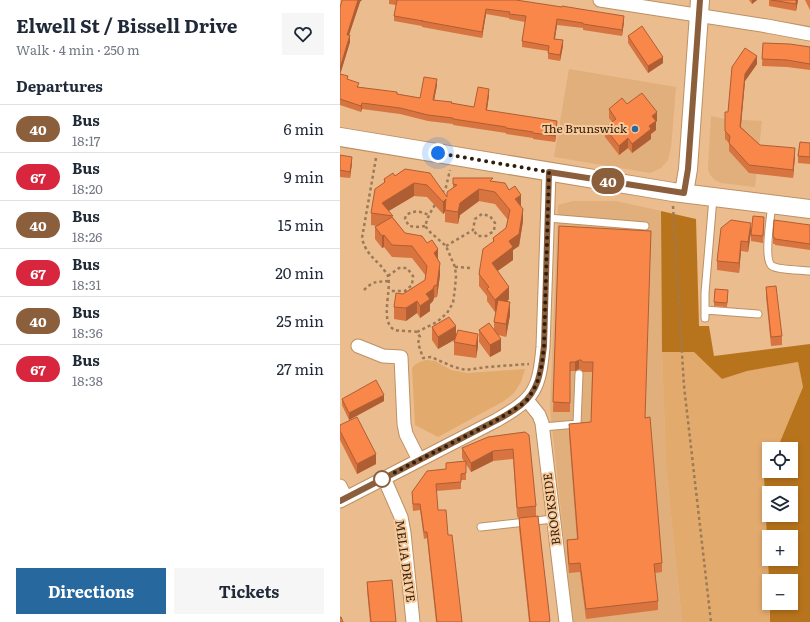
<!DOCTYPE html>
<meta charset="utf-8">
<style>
body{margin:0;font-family:Literata,serif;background:#f6f6f7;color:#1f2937;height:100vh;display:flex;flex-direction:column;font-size:15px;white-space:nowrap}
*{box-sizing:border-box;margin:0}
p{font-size:13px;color:#747a83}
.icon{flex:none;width:22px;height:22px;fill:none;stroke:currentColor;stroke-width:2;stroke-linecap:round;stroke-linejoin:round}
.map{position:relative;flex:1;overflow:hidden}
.side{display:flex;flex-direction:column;background:#fff;width:340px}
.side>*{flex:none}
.badge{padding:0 8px;border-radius:13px;font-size:14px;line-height:26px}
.controls{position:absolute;left:422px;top:442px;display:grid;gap:8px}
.controls a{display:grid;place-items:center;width:36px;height:36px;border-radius:0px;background:#fff;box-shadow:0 2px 6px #0003;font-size:20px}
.you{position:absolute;width:20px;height:20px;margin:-10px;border:3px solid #fff;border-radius:50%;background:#1a73e8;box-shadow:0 0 0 6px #1a73e833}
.map>.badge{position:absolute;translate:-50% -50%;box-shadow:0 0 0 2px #fff}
h2{padding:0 16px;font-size:15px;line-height:36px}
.round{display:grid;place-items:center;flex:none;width:42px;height:42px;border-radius:0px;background:#f6f6f7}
.summary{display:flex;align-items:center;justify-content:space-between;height:68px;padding:0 16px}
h1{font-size:19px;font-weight:700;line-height:30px}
.cta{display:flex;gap:8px;margin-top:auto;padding:8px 16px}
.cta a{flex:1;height:46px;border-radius:0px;background:#27699f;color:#fff;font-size:16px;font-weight:700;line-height:46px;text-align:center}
.cta a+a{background:#f6f6f7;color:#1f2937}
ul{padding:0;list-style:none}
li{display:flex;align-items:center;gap:12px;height:48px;padding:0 16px;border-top:1px solid #e0e1e3}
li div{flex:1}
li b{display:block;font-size:15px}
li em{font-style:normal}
li .badge{min-width:44px;font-weight:700;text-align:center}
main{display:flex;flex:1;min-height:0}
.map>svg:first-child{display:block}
</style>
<main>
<section class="side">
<div class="summary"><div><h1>Elwell St / Bissell Drive</h1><p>Walk · 4 min · 250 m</p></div><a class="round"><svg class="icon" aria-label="heart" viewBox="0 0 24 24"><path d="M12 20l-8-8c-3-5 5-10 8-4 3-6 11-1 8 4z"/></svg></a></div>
<h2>Departures</h2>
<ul>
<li><span class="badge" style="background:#8b5e3c;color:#fff">40</span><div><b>Bus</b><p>18:17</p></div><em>6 min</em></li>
<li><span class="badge" style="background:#d7263d;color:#fff">67</span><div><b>Bus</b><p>18:20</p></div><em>9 min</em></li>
<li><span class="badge" style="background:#8b5e3c;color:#fff">40</span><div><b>Bus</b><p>18:26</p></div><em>15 min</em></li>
<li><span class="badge" style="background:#d7263d;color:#fff">67</span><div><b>Bus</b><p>18:31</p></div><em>20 min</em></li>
<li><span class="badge" style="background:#8b5e3c;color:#fff">40</span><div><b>Bus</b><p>18:36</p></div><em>25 min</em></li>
<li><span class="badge" style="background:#d7263d;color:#fff">67</span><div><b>Bus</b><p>18:38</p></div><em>27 min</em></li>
</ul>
<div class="cta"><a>Directions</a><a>Tickets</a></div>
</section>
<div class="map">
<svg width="470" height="622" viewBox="0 0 470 622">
<rect width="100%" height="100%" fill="#eabc8e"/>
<path fill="#e1af7b" d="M229,69l107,18 -5,61 -3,12 -7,8 -11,5 -96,-16z
M371,116l14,3 37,2 -7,66 -34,-4 -6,-3 -5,-5 -2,-6z
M233,201h43l45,10 1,141 4,113 16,157h-109l-23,-213 8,-204z"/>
<path fill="#e3aa6e" d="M322,352h32l28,27 25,-8 51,-9 5,25 -26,62h-8v17l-5,11 5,104v22h1l1,3 -1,16h-88l-16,-157z
M86,360l9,1 16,9 16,3 58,-4 -4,13 -7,11 -10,8 -66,36 -23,-12 -3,-57c4,-5 7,-6 14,-8z"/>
<path fill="#b8741c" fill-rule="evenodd" d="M321,211l35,8 3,107h10l5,30 96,-12v278h-40v-19h21v-22h-22l-5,-104 5,-11v5h22v-22h-14l26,-62 -5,-25 -51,9 -25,8 -28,-27h-32zM429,493h22v22h-22zM429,537h22v22h-22z"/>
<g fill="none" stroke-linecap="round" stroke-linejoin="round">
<defs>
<path id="lane" d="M432,204c-1,11 -9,56 0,62 6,4 29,4 37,5
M208,218l97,8
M365,310l53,4
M365,318v-25l8,-95
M203,427l34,-3 2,-50
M141,527l72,-8"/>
<path id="street" d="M260,0l167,26 43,8
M18,346l25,10 18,1 3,67 2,10 13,26
M187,400l12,15 3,8 24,199
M44,478l17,39 3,16 9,89
M0,486l6,12
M0,501l157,-81c38,-22 42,-30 46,-73l6,-175"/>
<path id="secondary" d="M0,137l333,55 137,17
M344,193l4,-24 12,-169"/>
</defs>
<use href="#lane" stroke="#bc9164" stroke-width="9"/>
<use href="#street" stroke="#bc9164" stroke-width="15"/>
<use href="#secondary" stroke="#bc9164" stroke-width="20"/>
<path stroke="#9b7a57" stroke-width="2.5" stroke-dasharray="3 3" stroke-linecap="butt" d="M36,158l-14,80c3,13 10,19 19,28 2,3 6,7 7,10 4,14 -9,47 7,54 4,1 17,1 22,2l3,5 -2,6 5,15 8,-1 23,10 12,3 21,-3 42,-3
M102,193l4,-6 4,-17
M333,206l11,180 27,236
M85,226l-7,1 -9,-1 -4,-7 1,-4c9,-5 13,-4 23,0
M106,246l27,-16 2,-11 7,-5 8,2 5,7 -1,8 -8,5h-8l-5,-6
M115,267h4l12,1
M48,276l11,-8h8l6,8 -1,9 -7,6h-16
M24,290c9,-9 12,-8 24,-9
M77,332l20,-10 10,-9 6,-10 2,-15 1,-12 -1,-9 -9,-21 -16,-14 -5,-6 4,-11 7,-12"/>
<use href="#lane" stroke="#fff" stroke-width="7"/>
<use href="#street" stroke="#fff" stroke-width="13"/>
<use href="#secondary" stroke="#fff" stroke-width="18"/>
</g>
<path fill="#d77440" d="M49,0h127l108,22 -2,14 -39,-6v-2l-26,-3 -2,14 8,7 -3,15 -12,-2v-8l-26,-4v-6l3,-19 -16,-3v-1l-23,-4 -4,24 -60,-11v-1l-28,-5v-5l2,-11 -7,-1z
M409,0h8l-5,4z
M429,0h29l-2,11 -27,-5z
M465,0h5v10z
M20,2l-11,33 1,7 -10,32 19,13 61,11 17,-13 -3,15 40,7 15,-12 -2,15 70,17 -2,15 -22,-3v-1l-27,-4v-1l-53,-8v-1l-25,-3 -28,-7 -38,-5 -1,3 -21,-7v-97z
M288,36l35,27 -15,10 -20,-30z
M423,43l47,4v23l-23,-3 -25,-1z
M417,64l-12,17 -4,46 19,18 35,11 -2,22 -44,-5 -20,-22v-8l-4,-4v-27h3l4,-45z
M287,104l30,17 -1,1v8l-5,4v5l-19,14 -4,-5 -9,7 -14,-18v-9l7,-6 -3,-4v-9z
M470,143v21l-12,-1v-7z
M0,155l12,8 -2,15 -10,-1z
M65,169l42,28 6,-9v-4l40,-3 28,26 2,14 -4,25 -6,4v10l-16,11 12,28 -2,3 3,13 -4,22 -8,-2 3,16 -11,6 -11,-15v-12h15v-8l2,-11 -1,1 -8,-11v-5l-8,-10v-12l14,-32v-4l13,-10 2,-8 -13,-16 -16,-3 -19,14 -2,9 -13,-2v-10l-2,2 -16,-17 -13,-1 -26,15 17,22 33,27 2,15 -3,22 -3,1 -1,3 -3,3v7l-10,7 -3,-5 -11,8 -12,-2v-12l9,-13 22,-14 1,-4 -14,-18 -20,-1 -8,-10 -2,1 -7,-9v-12l2,-1 -6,-1v-12l13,-30v-4l11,-3z
M424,224l-1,19 -12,-2v-6z
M470,225v25l-35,-5v-1h-2v-7z
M219,226l87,192 16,145v9l-7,1 3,28v9l-72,9 -6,-47 -11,1 -2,-23v-10l10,-1 -8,-105v-10l22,-2 1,-50h-9l-2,-2 -2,-1 -4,2h-5v41h-17z
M411,232l-3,20 -7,-1 -2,22 -22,-3v-9z
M426,287l16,49v9l-11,1 -5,-49z
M388,294l-1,13 -13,-1v-4z
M92,327l46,19 -2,12 -22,-3v-13l1,-3 -17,10 -6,-9z
M2,399l42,2 -35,19 -7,-15z
M0,425l36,39 -19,10 -17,-34z
M185,432l11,74v10l-18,2 -1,-2 -4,-57 -20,2 -22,11 -5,-8v16h-5v9l-25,2 2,19 10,25 14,87h-26l-9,-84 -3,1 -4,-29 -7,1 -1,-12v-7l34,-23v-6l18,-2 -2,-3v-10z
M198,516l12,106h-21l-10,-94v-10z
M27,582l29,40h-26l-3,-32z"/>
<path fill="#af5e34" d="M18,0h4l-2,2 -13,39v-6z
M412,0h5l-5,4z
M456,0h2l-2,11z
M146,9v5l-4,24v-6z
M284,16v6l-2,14v-6z
M217,19v6l-3,19v-5z
M10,35v7l-10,33v-7z
M223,40v6l-3,15v-6z
M417,56v8l-12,17 -5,53v-7l5,-53z
M323,57v6l-15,10v-7z
M97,79v6l-4,21v-6z
M149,89v6l-3,21v-6z
M22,103v6l-1,3v-6z
M317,112v9l-1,1v8l-5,4v5l-19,14v-9l17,-18 3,-10z
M217,121v6l-2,15v-6z
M288,138v10l-9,7v-9z
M455,148v8l-2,22v-8z
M12,157v6l-2,15v-6z
M74,183v13l-32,19v-12z
M139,189v12l-19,14 -2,9v-12l2,-9z
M181,195v12l-6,-8z
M106,199l-1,13 -2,2v-12z
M183,209v12l-4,25 -6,4v10l-21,15v-12l17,-22z
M411,223v9l-3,20v-10z
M44,235v12l-2,1v-12z
M401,241v10l-2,22v-10z
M98,249v12l-4,-8z
M100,263v12l-3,22v-12z
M94,286v12l-1,3 -3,3v7l-10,7v-12l6,-12z
M169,287v12l-14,13v-12z
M77,301v12l-11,8v-13z
M170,302v13l-4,22v-13z
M116,326v13l-18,10v-12z
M138,334v12l-2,12v-12z
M161,339v12l-11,6v-12z
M239,360v9l-4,2v-9z
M44,395v6l-35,19v-7z
M153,451v10l-22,11v-9z
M36,454v10l-19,10v-10z"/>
<path fill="#fa874a" stroke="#af5e34" d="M2,0h16l-11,35h3l-10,33v-60z
M57,0h119l46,7v-1l18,3 44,7 -2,14 -39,-6v-1l-26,-4 -3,20 9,1 -3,15 -12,-2 1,-7 -27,-5 4,-25 -17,-2 1,-2 -24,-3 -4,23 -60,-11h1l-29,-5z
M431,0h25v4z
M302,26l21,31 -15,9 -20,-30z
M423,43l27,1 20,3v17l-23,-4 -25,-1z
M405,48l12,8 -12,18 -5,53 20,18 35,3 -2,22 -44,-5 -20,-22 1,-7 -5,-5v-19h3l4,-45z
M0,74l8,2 -1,3 12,4 -2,4 40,5v2l23,4 4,-21 13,2 -4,21 19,2 -1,1 23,4 4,-20 11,2 -3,21 71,11 -2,15 -22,-3v-1l-27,-4v-1l-53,-8v-1l-25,-3 -28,-7 -38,-5 -1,3 -21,-7z
M302,93l15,19 -5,4 4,5 -7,5 2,3 -19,15 -4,-6 -9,8 -14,-18 11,-9 -7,-10 13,-11 5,6z
M460,142l10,1v14l-12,-1z
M0,155l12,2 -2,15 -10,-2z
M65,169l25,4 17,24v-5l10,-7 -4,-1v-6h40l-3,3 15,2 4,7 6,-4 6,9 -6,4 8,10 -4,25 -10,7 4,6 -21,16 17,24 -14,13 -8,-11 2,-2 -10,-13 4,-25 11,-8 -1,-3 13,-10 4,-18 -15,-18 -16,-3 -19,14 -2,9 -13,-2 1,-11 -3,3 -16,-17 -13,-2 -32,20 11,13 -22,-3 4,-24 10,-7 -1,-3 9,-6 2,3z
M413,216l11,1 -1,19 -12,-1z
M52,217l13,16 17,3 5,7 5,-3 6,9 -4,4 6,10 -3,22 -3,1 -1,3 -7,5 4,5 -10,7 -3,-5 -11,7 -12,-1 2,-14 7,1 22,-14 2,-14 -15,-20 -20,-1 -8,-10 -2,1 -7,-9z
M391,220l20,3 -3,19 -7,-1 -2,22 -22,-2 4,-33z
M434,220l36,5v19l-35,-5v-1l-2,-1z
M219,226l92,5 -6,187 5,-1 12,146 -8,1 4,37 -72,8 -6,-46 -11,1 -2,-24 11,-1 -9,-115 22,-2 2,-60h-10l-2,-2h-2l-4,2h-5v41l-17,-1z
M436,286l6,50 -11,1 -5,-50z
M375,289l13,1 -1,13 -13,-1z
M158,300l12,2 -4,22 -12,-2z
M109,317l7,9 -18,11 -6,-10z
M149,323l12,16 -11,6 -11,-15z
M118,330l20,4 -2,12 -22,-4z
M36,380l8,15 -35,18 -7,-14z
M17,417l19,37 -19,10 -17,-33v-6z
M185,432l4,3 7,71 -18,2 -1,-1 -4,-58 -20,2 -22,12 -9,-15 26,-11z
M126,461v12l-5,1v8l-25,2 2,26h8l2,25h4l10,87h-25l-10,-90h-3l-4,-28h-7l-1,-12 15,-21 19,-2v-6z
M198,516l12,105h-1v1h-19l-11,-104z
M52,580l4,42h-25l-4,-40z
M0,617h1l2,5h-3z"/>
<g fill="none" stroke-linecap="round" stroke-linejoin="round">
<defs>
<path id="line" d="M0,501l157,-81c8,-4 16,-9 24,-15 19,-15 20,-36 23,-59l5,-174 135,21 4,-24 12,-169"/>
</defs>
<use href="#line" stroke="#fff" stroke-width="9"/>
<use href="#line" stroke="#8b5e3c" stroke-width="6"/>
<path stroke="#2e1e0b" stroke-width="4" stroke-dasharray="0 7.2" d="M42,479l115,-59 23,-14 7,-6 6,-9 4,-8 5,-19 2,-18 5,-174 -111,-19"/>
</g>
<circle fill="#27699f" stroke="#f7c99b" stroke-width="1.5" cx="295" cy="129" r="4"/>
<circle fill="#fff" stroke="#8b5e3c" stroke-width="2" cx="42" cy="479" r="8"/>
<g text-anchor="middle" stroke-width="4" stroke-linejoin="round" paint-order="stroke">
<g font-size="12" fill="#2e1e0b" stroke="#f7c99b" text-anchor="end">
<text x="287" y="133">The Brunswick</text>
</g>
<g font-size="12" fill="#2e1e0b" stroke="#f7c99b">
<text transform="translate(212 509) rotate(-97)" y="4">BROOKSIDE</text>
<text transform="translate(65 561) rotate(82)" y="4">MELIA DRIVE</text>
</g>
</g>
</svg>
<div class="controls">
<a><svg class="icon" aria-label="locate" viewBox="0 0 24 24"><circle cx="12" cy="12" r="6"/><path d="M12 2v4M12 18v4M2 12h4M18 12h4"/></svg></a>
<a><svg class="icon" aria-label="layers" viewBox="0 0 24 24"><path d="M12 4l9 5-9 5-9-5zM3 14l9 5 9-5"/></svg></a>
<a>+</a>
<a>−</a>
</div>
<div class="you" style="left:98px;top:153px"></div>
<b class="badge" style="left:268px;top:181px;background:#8b5e3c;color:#fff">40</b>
</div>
</main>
